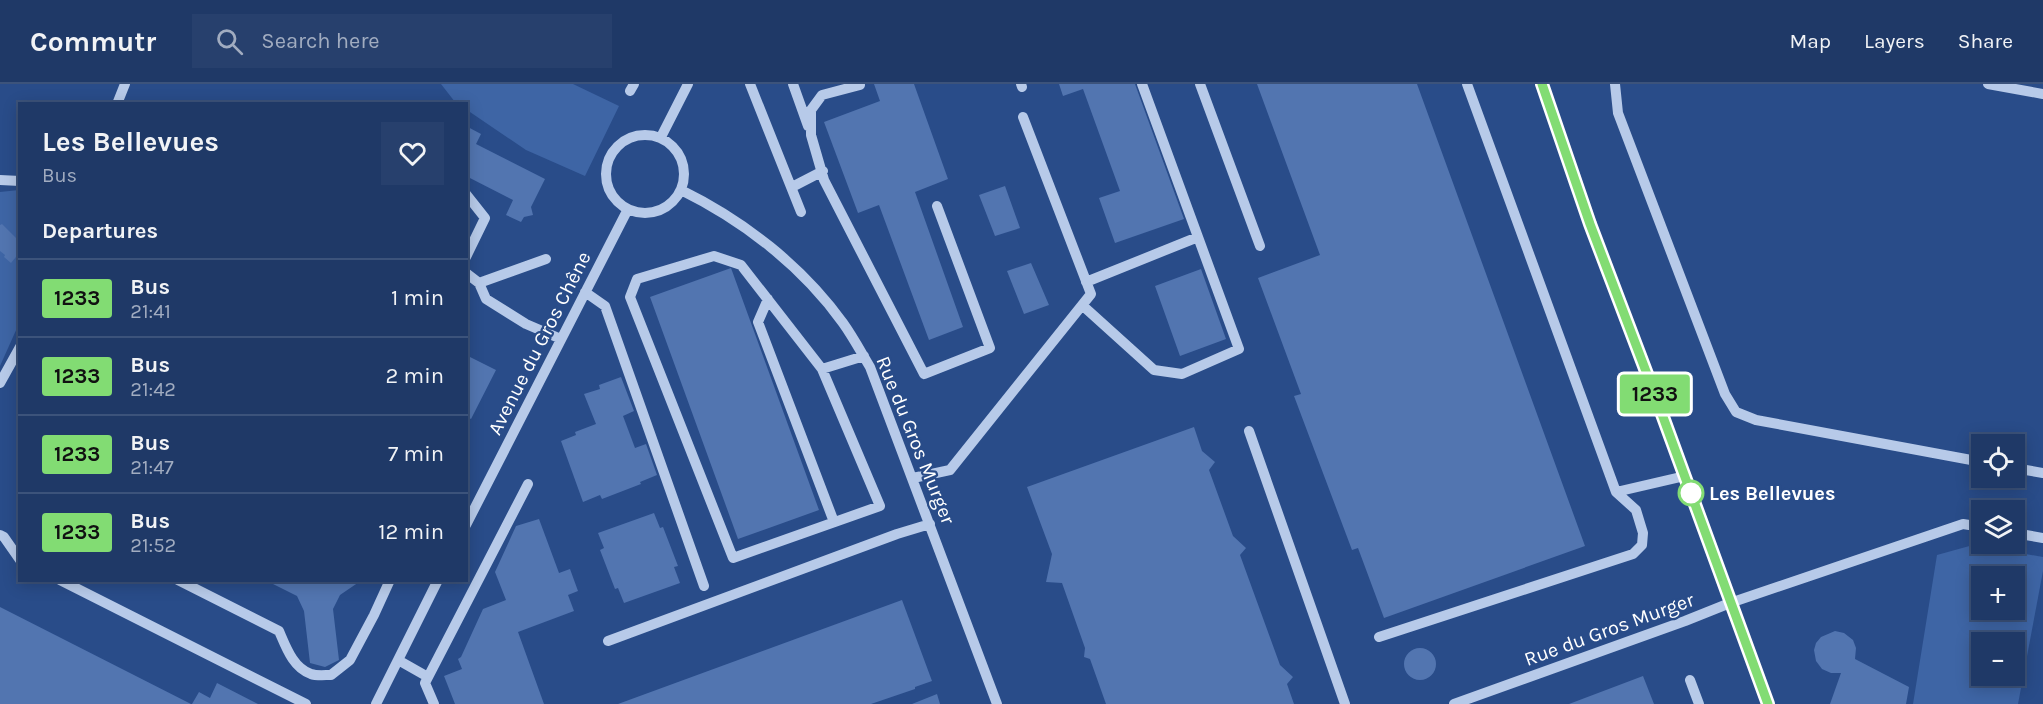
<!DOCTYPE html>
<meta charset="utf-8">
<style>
body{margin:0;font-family:Karla,sans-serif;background:#27406d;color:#f1f3f6;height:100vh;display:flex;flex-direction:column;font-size:22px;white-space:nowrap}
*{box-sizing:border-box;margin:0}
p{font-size:20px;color:#a1acc0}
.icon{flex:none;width:33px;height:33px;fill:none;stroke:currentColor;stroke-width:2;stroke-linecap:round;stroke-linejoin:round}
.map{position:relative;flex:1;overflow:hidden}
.details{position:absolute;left:18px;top:18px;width:450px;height:480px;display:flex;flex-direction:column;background:#1f3967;border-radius:0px;box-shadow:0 3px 15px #0003,0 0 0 2px #3c537b}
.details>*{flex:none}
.badge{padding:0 12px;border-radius:4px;font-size:21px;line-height:39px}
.tools{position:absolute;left:1971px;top:350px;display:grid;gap:12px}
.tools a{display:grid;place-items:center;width:54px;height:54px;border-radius:0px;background:#1f3967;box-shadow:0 3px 15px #0003,0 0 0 2px #3c537b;font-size:30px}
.map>.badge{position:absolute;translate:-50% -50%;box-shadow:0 0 0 3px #fff}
h2{padding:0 24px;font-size:22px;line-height:54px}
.round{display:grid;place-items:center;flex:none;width:63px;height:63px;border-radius:0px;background:#27406d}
.head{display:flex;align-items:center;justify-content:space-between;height:102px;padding:0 24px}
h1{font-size:28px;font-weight:700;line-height:45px}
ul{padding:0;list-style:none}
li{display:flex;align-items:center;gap:18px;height:78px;padding:0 24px;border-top:2px solid #3c537b}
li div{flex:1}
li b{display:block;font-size:22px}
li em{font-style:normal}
li .badge{min-width:66px;font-weight:700;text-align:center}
header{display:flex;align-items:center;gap:36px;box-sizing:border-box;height:84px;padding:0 30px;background:#1f3967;border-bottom:2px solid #3c537b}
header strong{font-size:28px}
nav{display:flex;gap:33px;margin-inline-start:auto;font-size:21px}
.search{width:420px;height:54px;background:#27406d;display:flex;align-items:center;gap:15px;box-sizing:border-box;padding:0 21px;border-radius:0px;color:#a1acc0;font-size:22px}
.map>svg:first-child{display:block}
</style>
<header>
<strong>Commutr</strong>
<div class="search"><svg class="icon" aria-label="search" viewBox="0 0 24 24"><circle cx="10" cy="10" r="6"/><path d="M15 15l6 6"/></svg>Search here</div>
<nav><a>Map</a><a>Layers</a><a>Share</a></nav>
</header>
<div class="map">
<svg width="2043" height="620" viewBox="0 0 2043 620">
<rect width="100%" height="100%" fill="#294c89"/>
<path fill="#3e65a5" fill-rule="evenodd" d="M441,0h132l46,22 -34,70 -59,-26 -59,-40 -1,-6 -11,-2z
M19,106l1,115 -4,2 1,21 -17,38v-174z
M1973,461l70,12v14l-25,133h-105l24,-149zM1982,492h32v33h-32zM1982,558h32v33h-32z"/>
<path fill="#5275b0" d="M874,0h40l34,95 -33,13 48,135 -34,13 -50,-135 -21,8 -34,-91 56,-21z
M1059,0h76l49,135 -69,24 -16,-45 21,-7 -37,-102 -20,7z
M1257,0h160l168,462 -201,72 -26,-70 -6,2 -58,-154 7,-2 -43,-116 62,-23z
M466,42l15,8 -5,10 69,35 -14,28 2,8 -9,2 -3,5 -15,-7 7,-15 -47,-24z
M1005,102l15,42 -25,8 -16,-41z
M2,140l18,18v10l-9,11 -7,-6 1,-2 -5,-4v-26z
M1031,179l18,42 -25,9 -17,-43z
M731,184l88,242 -81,29 -88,-242z
M1201,185l25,70 -46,17 -25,-70z
M466,271l30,15 -25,49 -5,-3z
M621,293l13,34 -11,5 12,32 11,-4 11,31 -17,7 1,2 -39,15 -2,-4 -17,7 -22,-61 15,-6 -1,-3 21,-8 -12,-30 16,-5 -1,-4z
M1194,343l8,24 13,11 -6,8 24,66 13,12 -6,7 40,110 13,12 -6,7 7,20h-188l-16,-45 -6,-2 1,-9 -23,-65 -16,-1 6,-28 -25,-67z
M654,429l6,15 3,-1 15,39 -4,1 6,16 -56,20 -6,-15 -3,1 -15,-39 4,-2 -6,-15z
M539,435l20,54 11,-4 8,22 -10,4 6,16 -56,21 26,72h-89l-11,-28 18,-7 -4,-10 3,-2 22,-48 23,-9 -11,-28 21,-46z
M265,496h97l-22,15 -7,14 6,51 -14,7 -15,-4 -6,-52 -7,-15z
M902,516l30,81 -17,6v2l-44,15h-253z
M0,523l191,97h-191z
M1835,547l9,2 9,7 3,8 -1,11 54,28 -3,17h-76l11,-31h-10l-9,-4 -6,-8 -2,-11 2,-7 5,-6z
M1404 580a16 16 0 1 1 32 0a16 16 0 1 1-32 0Z
M1643,592l11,28h-85z
M217,599l41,21h-66l7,-12 11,6z
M937,610l3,10h-28z"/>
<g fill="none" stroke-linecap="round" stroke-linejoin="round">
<path stroke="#b7cae9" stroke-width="10" d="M750,0l51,128
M793,0l15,42
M1021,0l1,3
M1200,0l60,162
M1542,0l48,140 65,171 113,309
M1615,0l3,29 107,281 11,18 20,8 226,42
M1988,0l55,10
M860,1l-38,10 -11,15v25l13,45 100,194 66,-26 -53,-142
M630,7l4,-7
M117,20l8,-20
M606 90a39 39 0 1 1 78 0a39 39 0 1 1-78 0Z
M661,53l27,-53
M0,96l20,1
M792,103l31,-16
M681,106c63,31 121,76 162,133 10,14 18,29 27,44l127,337
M466,110l19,24 -19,39
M546,175l-67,24 7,16 40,25 35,15
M466,189l13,10
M1086,198l112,-45 -56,-153
M585,208l20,14 99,280
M768,215l-10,23 76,200
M1082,221l72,65 28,4 57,-25 -41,-112
M822,285l-81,-104 -27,-9 -77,23 -7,18 103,261 147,-52 -58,-137 42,-13
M0,299l20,-36
M1249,347l96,273
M2014,384l29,5
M913,394l37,-8 141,-176 -68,-177
M1616,408l69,-16
M466,441l162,-316
M2014,449l29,5
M0,451l4,2 16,23
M60,496l246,124
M178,496l101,51c7,16 14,37 32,43 5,2 14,1 20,1l19,-15 24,-45 16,-35
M1379,553l254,-83 9,-9 1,-12 -7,-23 -20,-18 -149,-408
M608,557l289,-107 33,-10
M398,576l30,17
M1690,596l9,24
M376,620l62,-124
M434,620l-9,-21 103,-199
M1454,620l231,-83 45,-18 233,-79 19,3"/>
</g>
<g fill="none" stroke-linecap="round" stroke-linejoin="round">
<defs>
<path id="line" d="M1542,0l48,140 65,171 113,309"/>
</defs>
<use href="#line" stroke="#fff" stroke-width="14"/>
<use href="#line" stroke="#82dc73" stroke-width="9"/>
</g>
<circle fill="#fff" stroke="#82dc73" stroke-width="3" cx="1691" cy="409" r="12"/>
<g text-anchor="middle" stroke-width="4.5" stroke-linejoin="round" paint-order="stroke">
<g font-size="20" fill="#fff" stroke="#294c89">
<text transform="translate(539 259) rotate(-63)" y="7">Avenue du Gros Chêne</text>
<text transform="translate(916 356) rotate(68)" y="7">Rue du Gros Murger</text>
<text transform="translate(1609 545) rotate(-20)" y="7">Rue du Gros Murger</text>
</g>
<g font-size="20" font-weight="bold" fill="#fff" stroke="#294c89" text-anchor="start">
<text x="1709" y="416">Les Bellevues</text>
</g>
</g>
</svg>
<div class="tools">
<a><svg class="icon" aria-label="locate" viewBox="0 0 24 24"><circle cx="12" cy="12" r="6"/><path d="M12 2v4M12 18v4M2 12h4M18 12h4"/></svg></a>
<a><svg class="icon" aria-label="layers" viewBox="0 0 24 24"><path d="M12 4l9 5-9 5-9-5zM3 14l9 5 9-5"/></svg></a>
<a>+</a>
<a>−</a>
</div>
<b class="badge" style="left:1655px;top:310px;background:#82dc73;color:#111">1233</b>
<section class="details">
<div class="head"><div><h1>Les Bellevues</h1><p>Bus</p></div><a class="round"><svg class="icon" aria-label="heart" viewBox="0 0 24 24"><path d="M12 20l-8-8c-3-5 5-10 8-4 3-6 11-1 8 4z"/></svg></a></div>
<h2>Departures</h2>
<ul>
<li><span class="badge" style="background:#82dc73;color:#111">1233</span><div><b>Bus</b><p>21:41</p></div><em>1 min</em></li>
<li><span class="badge" style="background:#82dc73;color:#111">1233</span><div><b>Bus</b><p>21:42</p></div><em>2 min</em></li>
<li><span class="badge" style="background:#82dc73;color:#111">1233</span><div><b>Bus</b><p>21:47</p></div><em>7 min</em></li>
<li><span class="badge" style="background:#82dc73;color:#111">1233</span><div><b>Bus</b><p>21:52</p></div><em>12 min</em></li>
</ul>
</section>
</div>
